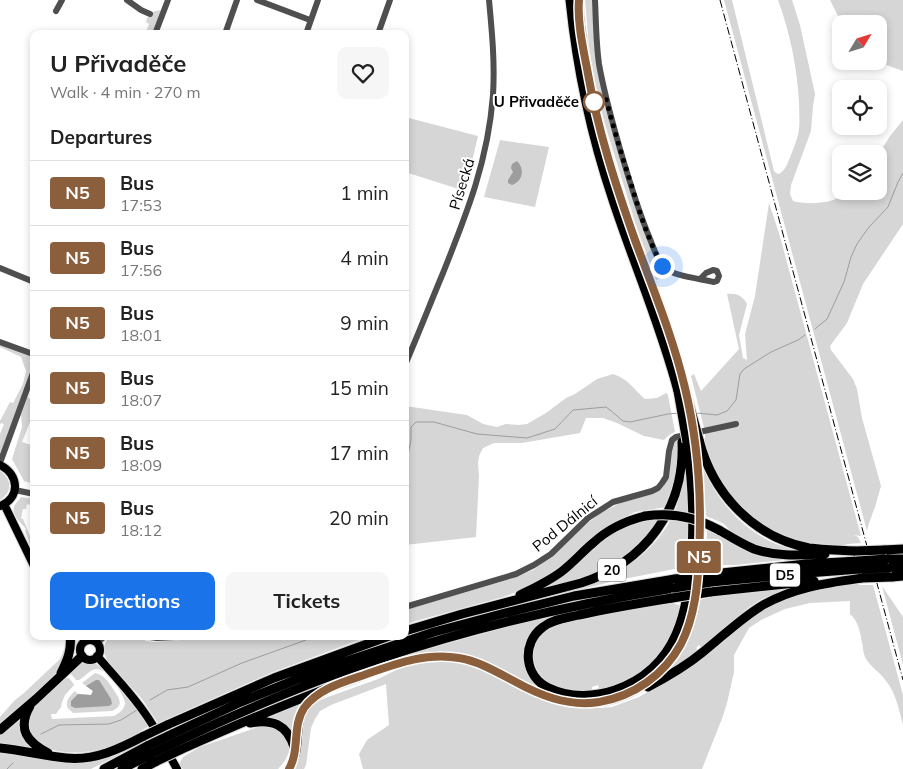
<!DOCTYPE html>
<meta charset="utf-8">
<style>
body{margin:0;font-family:Mulish,sans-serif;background:#f6f6f6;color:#222;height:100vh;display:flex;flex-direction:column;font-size:19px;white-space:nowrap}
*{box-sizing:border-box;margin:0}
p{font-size:16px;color:#767676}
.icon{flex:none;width:28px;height:28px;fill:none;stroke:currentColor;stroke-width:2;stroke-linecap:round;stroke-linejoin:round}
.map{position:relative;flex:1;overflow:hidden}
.details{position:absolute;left:30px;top:30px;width:379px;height:610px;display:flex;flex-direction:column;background:#fff;border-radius:10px;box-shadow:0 2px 8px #0003}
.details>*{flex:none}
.badge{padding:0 10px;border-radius:4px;font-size:18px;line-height:32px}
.needle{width:32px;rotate:52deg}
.tools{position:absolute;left:832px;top:15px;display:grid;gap:10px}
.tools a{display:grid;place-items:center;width:55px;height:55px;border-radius:10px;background:#fff;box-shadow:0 2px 8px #0003;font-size:25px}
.you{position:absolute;width:25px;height:25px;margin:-12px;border:4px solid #fff;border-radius:50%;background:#1a73e8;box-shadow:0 0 0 8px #1a73e833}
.map>.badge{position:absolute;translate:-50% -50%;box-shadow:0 0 0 2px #fff}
h2{padding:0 20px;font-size:19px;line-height:45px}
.round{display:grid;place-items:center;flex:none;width:52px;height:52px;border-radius:10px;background:#f6f6f6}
.overview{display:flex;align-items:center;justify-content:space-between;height:85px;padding:0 20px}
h1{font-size:24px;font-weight:700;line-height:38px}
.action{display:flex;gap:10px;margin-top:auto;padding:10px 20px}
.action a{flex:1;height:58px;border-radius:10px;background:#1a73e8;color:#fff;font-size:20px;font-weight:700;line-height:58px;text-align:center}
.action a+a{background:#f6f6f6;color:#222}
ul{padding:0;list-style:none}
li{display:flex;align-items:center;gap:15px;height:65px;padding:0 20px;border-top:1px solid #e0e0e0}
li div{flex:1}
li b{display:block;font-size:19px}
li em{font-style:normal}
li .badge{min-width:55px;font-weight:700;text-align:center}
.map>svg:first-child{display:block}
</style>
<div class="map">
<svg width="903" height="769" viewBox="0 0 903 769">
<rect width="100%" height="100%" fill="#fff"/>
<path fill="#d6d6d6" d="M585,0h7l9,88 11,43 14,50 15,43 23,53 -8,3 -21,-58 -31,-101 -10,-44 -5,-30z
M724,0h8l42,171 2,2 3,1c7,-4 9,-12 12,-19 3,-8 7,-17 8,-26 1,-8 0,-18 0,-27 -2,-35 -9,-69 -21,-102h14l8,25 15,69 -2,12 -2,25 -20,54 -1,9 3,7c10,3 29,3 40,-1 5,-1 9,-6 14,-8 6,-3 24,-1 32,-1v-37l11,-18 13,-16v104l-40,60 -16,39 -17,23 1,4 22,29 4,10 5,29 19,68 -6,21 -6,16 -2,8z
M830,0h73v71l-28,-10h4v-37h-37z
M161,10l-8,24h-8l4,-10 -3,-2 1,-4 3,-2 1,-4z
M405,117l73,19 -13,55 -60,-19z
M500,140l49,7 -14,60 -51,-10z
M769,203l10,30 82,303 -7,-1 4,2 3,6 -13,1 -14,4 -14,-1 -31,-8 -29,-15 -23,-21 -11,-14 -11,-18 -6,-14 -4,-11v-14l-14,-56 3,-2 7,17 38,-42 -12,-55c10,-1 16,2 20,10l-8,31 4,23 4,2 -2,-26 10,-38z
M0,345l34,12v7l-34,91v-21l4,-10 -3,-1 -1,2v-4l10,-19 3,1 10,-19 3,-13 -5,-14 -21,-10z
M613,374c17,6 19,14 32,25l12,-1 9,-5 2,2 7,37 -6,3 -5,5 -20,-4 -27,-13 -14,-5h-17l-6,15 -58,10h-28l-11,5 -4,8 -1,7 1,13 -3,61 -71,8v-139l62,9 16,9 14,3 9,-3 13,1 8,-1 19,-11 20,-15 9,-4 22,-15z
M27,397l7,4v11l-12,30 12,4 -3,8 3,1v29l-10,-3 -12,-22 10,-32 -1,-12z
M678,438v21l-1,17 -11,31 -31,5 -27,14 -10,7 -27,25 -19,16 -30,16 -19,7 -98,27v-14l106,-31 22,-9 21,-16 35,-32 12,-9 23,-12 36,-11 13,-47z
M702,466c15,34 39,63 74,78 8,3 16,5 23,7 -22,0 -45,-3 -64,-16 -4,-3 -7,-7 -11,-11 -5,-3 -12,-5 -18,-8z
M0,471c12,8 13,21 0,29z
M685,471l2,1 2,52 -2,45h-13l-55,11 -74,18v-2c17,-5 34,-9 51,-15 34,-11 67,-39 80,-73 4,-12 6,-24 9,-37z
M21,497l13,2 -1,7 -6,-2 -1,5h-3l-2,9 2,1 7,17 4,5v14l-9,-24 1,-2c-4,-5 -15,-14 -12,-22 1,-3 5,-7 7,-10z
M660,519l-17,23 -23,19 -28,15 -48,13 13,-10 51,-44 24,-12z
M707,530l87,29 -59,6h-29z
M854,583l7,2h12l30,110v30c-4,-15 -7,-32 -17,-44 -6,-9 -16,-14 -21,-24 -2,-5 -2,-10 -3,-15 -2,-11 -4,-21 -12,-28v-13l-40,2 -25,6 -24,11 -12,8 -15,27v17l-7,31 -4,13 -21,53h-339l-4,-15 8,-14 22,-15 -3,-41 -55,21 -11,6 -5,8 -4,9 -5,37 -2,4h-9l5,-14 1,-35 11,-16 16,-7 50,-18 24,-12 12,-4 17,-3 26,1 27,8 39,23 21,9 30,6 27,1 11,-1 27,-10 17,-10 98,-73 42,-21z
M882,586l21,31v48z
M787,588l-27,12 -12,8 -46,40 -3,-3 -3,3 2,3 -29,19v-1c17,-21 25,-43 30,-69l21,-5z
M662,603h11l8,3c-2,7 -3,15 -6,22 -13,34 -42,54 -76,62l-1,-5 -6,2v5c-13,-1 -26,0 -38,-6 -20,-10 -29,-34 -13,-52 6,-6 13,-9 20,-12z
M547,616l1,5 -23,34 25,38 -1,1 -23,-11 -35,-19 -13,-5 -61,-4 -1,-3z
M64,636h4c1,10 -2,22 -7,30 -15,22 -41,44 -61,61v-10l15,-17 9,-7 36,-34 5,-12 1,-6z
M110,636h26l10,5 8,1 66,-5 38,3 22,-4h90l-97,36 -115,51 -16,-24 -33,-36c-7,-11 -7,-17 1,-27z
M84,661l11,2 13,9 33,40 8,14c-9,5 -17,12 -26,17 -22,10 -75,17 -91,-6 -5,-8 -4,-18 0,-26 8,-13 22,-23 32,-33h5l4,5 1,2 -9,10 -3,7 -1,5 -5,7h-5l1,5 62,-3c5,-3 9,-5 11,-12 1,-6 -13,-26 -18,-31 -3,-2 -8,-4 -11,-4 -7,1 -11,8 -17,11h-3l-5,-6v-3z
M95,673c9,2 13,8 18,16 6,9 12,16 -1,22l-39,2 -6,-6c-1,-8 3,-11 8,-16l3,3 13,1 2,-4 -11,-8z
M302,702l1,1 -7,13 -3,18c-7,-12 -14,-15 -28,-17z
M21,716c-2,14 1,23 11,33l-32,-5v-8z
M261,726l17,2c3,4 8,8 10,12 5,10 -3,22 -10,29h-95l-4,-5 4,-7 17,-10z
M141,742l1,1 -51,26h-91v-17l88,10c19,-3 36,-11 53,-20z"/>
<path fill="#9d9d9d" d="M517,161c8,8 6,20 -5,24l-4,-2v-3l5,-8 -2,-4 1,-4z
M96,680h3l12,19 1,5 -3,2 -34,2 -4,-2v-5l7,-7 13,1 2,-4 -7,-5z"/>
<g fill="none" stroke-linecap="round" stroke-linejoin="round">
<path stroke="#9d9d9d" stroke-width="1" d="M815,329l12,-10 17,-37 7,-25 6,-13 12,-17 19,-20 10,-25 5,-9
M696,413l21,2 10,-4 9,-11 4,-26 4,-5 27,-17 27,-12 7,-5
M405,457l3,-2 3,-15v-13l5,-5h18l43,12 50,4 28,-9 18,-19 33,-3 4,3 13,11 7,1 38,-8 11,-1
M150,700l17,-10 21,-3 54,-24 64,-23
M41,734l18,-9 50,-1 12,-4 16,-10
M7,769l6,-6"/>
<defs>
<path id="major" d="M0,465c19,9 21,33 0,41
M4,504l30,62
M80 650a10 10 0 1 1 20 0a10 10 0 1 1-20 0Z
M97,656c22,25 45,49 61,78
M167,751l10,18"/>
<path id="highway" d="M570,0c7,68 21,135 43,200 21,64 48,126 65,191
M578,0c5,67 21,134 42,197 22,64 48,126 65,192
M699,440c14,54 54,97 110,108 15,2 31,2 46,3
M719,530c12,7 23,14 35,19 23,8 47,6 71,5
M884,550l19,-1
M887,559h16
M889,568h14
M712,574l94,-10 52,-3
M892,577l11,-1
M711,582l96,-9 53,-4
M710,592l104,-11
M520,595c14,-7 29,-14 41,-23 12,-9 21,-20 32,-29 15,-14 32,-22 52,-27
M672,598c-31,5 -62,10 -93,17 -12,3 -26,4 -36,12 -22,16 -19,50 6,61 20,10 46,9 66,2 64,-22 73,-80 77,-139 2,-36 0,-73 -5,-109
M405,631l57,-17 119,-31c63,-20 104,-73 101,-141
M61,673c6,-12 11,-23 9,-37
M648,687c19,-10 38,-21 55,-35 20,-16 38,-34 60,-47 32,-18 64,-22 99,-27
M30,706c-13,23 -3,36 18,47
M250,723c22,-4 37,1 44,24
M167,725l107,-47 115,-42
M0,730l36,-31 46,-43
M172,734l69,-32 54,-22 40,-15 99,-33 71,-19 69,-17 101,-17
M176,742c66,-31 133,-60 203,-83 96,-32 195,-55 295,-71
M0,748c22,2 44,8 66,10 29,3 53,-9 78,-22
M180,750c58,-26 116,-51 176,-72 25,-9 52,-21 80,-22 50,-2 78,34 123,44 25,6 52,3 74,-9 54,-28 64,-85 66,-140 2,-37 0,-73 -4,-110
M104,769l45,-24
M122,769l31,-16
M142,769l15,-8
M289,769c18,-29 -5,-51 32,-76"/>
</defs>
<use href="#major" stroke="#dbdbdb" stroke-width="10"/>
<use href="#highway" stroke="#dbdbdb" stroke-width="11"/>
<path stroke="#4f4f4f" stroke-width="6" d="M127,0l14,10 9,4
M257,0l53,20
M595,0c1,21 1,43 4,64 5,29 13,57 21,85 9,31 18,61 30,90 4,10 8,23 16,30 8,7 36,10 48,13l3,-1 2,-5 -2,-5 -4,-1 -7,3 -5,5
M56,11l6,-11
M155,34l13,-34
M225,34l12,-34
M306,34l12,-34
M378,34l12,-34
M0,268l34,14
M0,342l33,12
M405,365c13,-30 25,-61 38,-92 24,-60 45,-112 50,-178 2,-32 -1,-63 -4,-95
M0,463l34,-93
M15,490l19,4
M405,607l111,-33 18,-9 17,-11 37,-36 25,-16 39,-11 6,-3 4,-5 4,-6 3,-26 3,-11 4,-3 60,-13
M143,636l14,2 38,-2
M258,636h4
M97,643l8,-7"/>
<use href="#major" stroke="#000" stroke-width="8"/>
<use href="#highway" stroke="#000" stroke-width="9"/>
<path stroke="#000" stroke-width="1" stroke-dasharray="8 2.5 1 2.5" stroke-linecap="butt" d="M720,0l183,680"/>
<defs>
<path id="highway-bridge" d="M685,389l14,51
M678,391l9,51
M645,516c26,-4 51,1 74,14
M855,551l29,-1
M858,561l29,-2
M860,569l29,-1
M862,578l30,-1
M675,579l37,-5
M674,588l37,-6
M672,598l38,-6
M144,736l23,-11
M149,745l23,-11
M153,753l23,-11
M157,761l23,-11"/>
</defs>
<use href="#highway-bridge" stroke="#dbdbdb" stroke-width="11" stroke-linecap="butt"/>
<use href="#highway-bridge" stroke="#000" stroke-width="9"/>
</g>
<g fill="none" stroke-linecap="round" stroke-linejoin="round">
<defs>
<path id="line" d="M289,769c11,-19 3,-43 15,-61 14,-19 39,-26 60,-33 31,-11 62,-23 95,-17 19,3 36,13 53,22 27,15 55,27 87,22 35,-6 65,-27 82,-58 14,-28 17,-60 18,-90 3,-56 -1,-112 -14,-166 -12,-51 -32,-99 -50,-148 -19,-54 -37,-109 -47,-166 -4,-22 -11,-51 -9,-74"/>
</defs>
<use href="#line" stroke="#fff" stroke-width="11"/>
<use href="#line" stroke="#8b5e3c" stroke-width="8"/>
<path stroke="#000" stroke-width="5" stroke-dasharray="0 9" d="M594,102l11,-7c8,31 17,62 27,92 8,27 17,54 30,79"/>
</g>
<circle fill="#fff" stroke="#8b5e3c" stroke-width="2.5" cx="594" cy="102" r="10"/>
<g text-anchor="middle" stroke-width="4" stroke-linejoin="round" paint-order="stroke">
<g fill="#fff" stroke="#4c4c4c" stroke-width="1">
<rect x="598" y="558.5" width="28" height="23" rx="4"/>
<rect x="770" y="563.5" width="30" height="23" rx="4"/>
</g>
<g font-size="14" font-weight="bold" fill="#000">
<text x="612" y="575">20</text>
<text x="785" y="580">D5</text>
</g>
<g font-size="15" font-weight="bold" fill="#000" stroke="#fff" text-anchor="end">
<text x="579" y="107">U Přivaděče</text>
</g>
<g font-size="15" fill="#000" stroke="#fff">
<text transform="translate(462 184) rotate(-73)" y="5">Písecká</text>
<text transform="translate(565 524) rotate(-39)" y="5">Pod Dálnicí</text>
</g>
</g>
</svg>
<div class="tools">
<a><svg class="needle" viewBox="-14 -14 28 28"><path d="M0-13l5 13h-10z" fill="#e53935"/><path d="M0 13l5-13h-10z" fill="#767676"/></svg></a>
<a><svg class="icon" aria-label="locate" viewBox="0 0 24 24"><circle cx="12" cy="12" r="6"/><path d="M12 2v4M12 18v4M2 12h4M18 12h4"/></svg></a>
<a><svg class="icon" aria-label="layers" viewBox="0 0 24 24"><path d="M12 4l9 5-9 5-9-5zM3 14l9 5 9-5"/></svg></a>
</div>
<div class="you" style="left:662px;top:266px"></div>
<b class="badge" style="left:699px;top:557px;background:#8b5e3c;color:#fff">N5</b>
<section class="details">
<div class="overview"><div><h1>U Přivaděče</h1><p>Walk · 4 min · 270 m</p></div><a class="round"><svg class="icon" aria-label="heart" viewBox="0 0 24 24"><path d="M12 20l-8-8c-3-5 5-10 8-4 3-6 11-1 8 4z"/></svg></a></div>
<h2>Departures</h2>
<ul>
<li><span class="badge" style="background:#8b5e3c;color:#fff">N5</span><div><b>Bus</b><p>17:53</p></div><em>1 min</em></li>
<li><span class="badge" style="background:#8b5e3c;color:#fff">N5</span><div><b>Bus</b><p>17:56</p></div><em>4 min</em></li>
<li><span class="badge" style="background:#8b5e3c;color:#fff">N5</span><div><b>Bus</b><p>18:01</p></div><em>9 min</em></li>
<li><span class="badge" style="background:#8b5e3c;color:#fff">N5</span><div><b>Bus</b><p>18:07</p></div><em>15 min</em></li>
<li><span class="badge" style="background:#8b5e3c;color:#fff">N5</span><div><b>Bus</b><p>18:09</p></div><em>17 min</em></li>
<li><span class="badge" style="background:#8b5e3c;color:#fff">N5</span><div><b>Bus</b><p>18:12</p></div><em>20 min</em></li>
</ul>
<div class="action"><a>Directions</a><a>Tickets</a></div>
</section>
</div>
